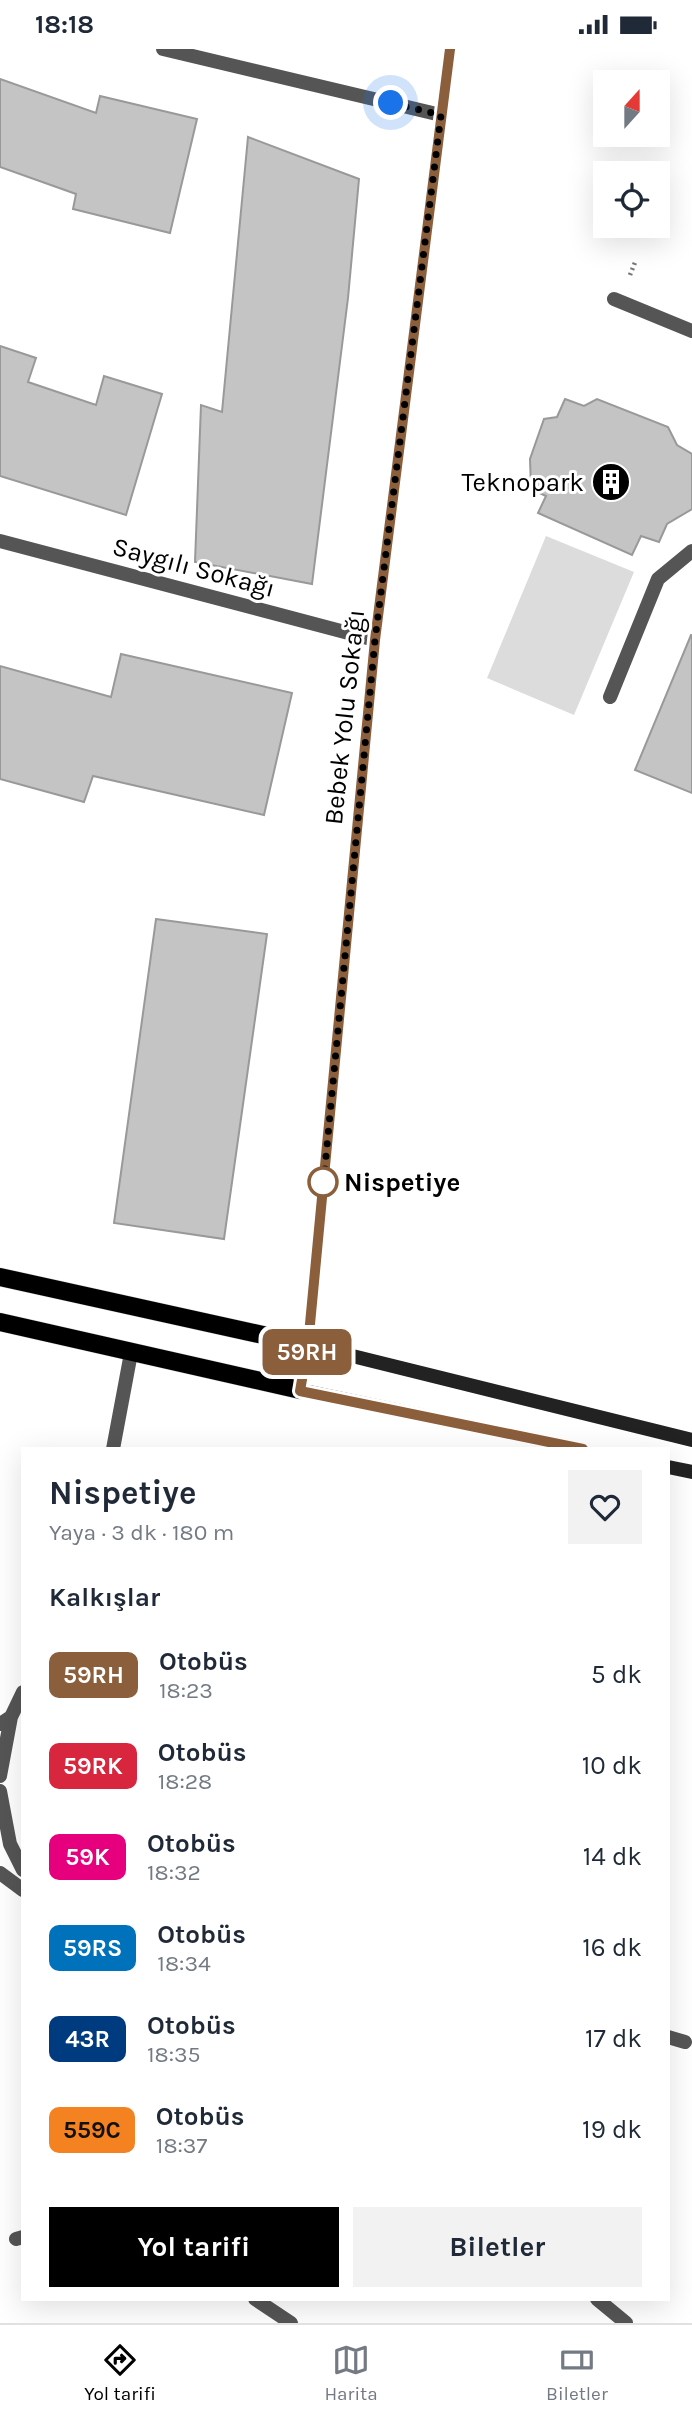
<!DOCTYPE html>
<html lang="tr">
<meta charset="utf-8">
<style>
body{margin:0;font-family:Karla,sans-serif;background:#f2f2f3;color:#1f2937;height:100vh;display:flex;flex-direction:column;font-size:26px;white-space:nowrap}
*{box-sizing:border-box;margin:0}
p{font-size:23px;color:#747a83}
.icon{flex:none;width:38px;height:38px;fill:none;stroke:currentColor;stroke-width:2;stroke-linecap:round;stroke-linejoin:round}
.map{position:relative;flex:1;overflow:hidden}
.panel{position:absolute;left:21px;top:1398px;width:649px;height:854px;display:flex;flex-direction:column;background:#fff;border-radius:0px;box-shadow:0 7px 28px #0002}
.panel>*{flex:none}
.badge{padding:0 14px;border-radius:10px;font-size:24px;line-height:46px}
.needle{width:46px;rotate:21deg}
.fabs{position:absolute;left:593px;top:21px;display:grid;gap:14px}
.fabs a{display:grid;place-items:center;width:77px;height:77px;border-radius:0px;background:#fff;box-shadow:0 7px 28px #0002;font-size:35px}
.you{position:absolute;width:35px;height:35px;margin:-18px;border:5px solid #fff;border-radius:50%;background:#1a73e8;box-shadow:0 0 0 10px #1a73e833}
.map>.badge{position:absolute;translate:-50% -50%;box-shadow:0 0 0 4px #fff}
h2{padding:0 28px;font-size:26px;line-height:63px}
.round{display:grid;place-items:center;flex:none;width:74px;height:74px;border-radius:0px;background:#f2f2f3}
.overview{display:flex;align-items:center;justify-content:space-between;height:119px;padding:0 28px}
h1{font-size:33px;font-weight:700;line-height:52px}
.cta{display:flex;gap:14px;margin-top:auto;padding:14px 28px}
.cta a{flex:1;height:80px;border-radius:0px;background:#000;color:#fff;font-size:28px;font-weight:700;line-height:80px;text-align:center}
.cta a+a{background:#f2f2f3;color:#1f2937}
ul{padding:0;list-style:none}
li{display:flex;align-items:center;gap:21px;height:91px;padding:0 28px}
li div{flex:1}
li b{display:block;font-size:26px}
li em{font-style:normal}
li .badge{min-width:77px;font-weight:700;text-align:center}
.status{display:flex;justify-content:space-between;align-items:center;height:49px;padding:0 35px;background:#fff;direction:ltr}
.status svg{height:19px;fill:currentColor}
.dock{display:flex;justify-content:space-around;align-items:center;height:98px;border-top:2px solid #e0e1e3;background:#fff;font-size:19px;color:#747a83}
.dock a{display:grid;justify-items:center;gap:4px}
.dock .current{color:#000}
.map>svg:first-child{display:block}
</style>
<div class="status"><b>18:18</b><svg viewBox="0 0 49 12"><path d="M0 12V9h3v3zM5 12V6h3v6zM10 12V3h3v9zM15 12V0h3v12zM26 1h20v11H26zM47 4h2v5h-2z"/></svg></div>
<div class="map">
<svg width="692" height="2274" viewBox="0 0 692 2274">
<rect width="100%" height="100%" fill="#fff"/>
<path fill="#dcdcdc" d="M546,487l88,36 -60,143 -87,-37z"/>
<path fill="#c4c4c4" stroke="#999" stroke-width="2" d="M0,30l96,34 4,-17 97,23 -27,114 -97,-24 3,-15 -76,-27z
M248,88l111,42 -11,119 -36,286 -117,-22 6,-157 21,7z
M0,297l36,12 -8,24 68,23 8,-29 58,18 -36,121 -126,-39z
M565,350l19,7 13,-7 71,28 9,18 15,9v55l-25,15 -8,18 -18,-6 -9,19 -94,-42 8,-17 -15,-7 -1,-30 14,-40 13,-2z
M691,586h1v158l-57,-23z
M121,605l171,39 -28,122 -171,-39 -9,26 -84,-23v-113l111,31z
M156,870l111,15 -43,305 -110,-16z"/>
<g fill="none" stroke-linecap="round" stroke-linejoin="round">
<defs>
<path id="primary" d="M0,1228l308,68
M0,1273l300,68"/>
</defs>
<use href="#primary" stroke="#dbdbdb" stroke-width="19"/>
<path stroke="#777" stroke-width="4.5" stroke-dasharray="2 3.5" stroke-linecap="butt" d="M630,226l6,-15"/>
<path stroke="#555" stroke-width="14" d="M614,250l78,32
M610,648l48,-118 34,-28"/>
<path stroke="#555" stroke-width="14" d="M163,0l278,66
M0,492l375,99
M113,1400l18,-96
M11,1668l12,-25
M0,1675l11,-7 -11,59
M0,1742l10,53 13,26
M0,1824l23,17
M668,1988l17,5
M16,2190l7,-2
M255,2250l36,24
M597,2250l29,24"/>
<path stroke="#222" stroke-width="14" d="M450,0l-75,591 -67,705 -8,45 283,59
M308,1296l384,95
M668,1418l24,5"/>
<use href="#primary" stroke="#000" stroke-width="18"/>
</g>
<g fill="none" stroke-linecap="round" stroke-linejoin="round">
<defs>
<path id="line" d="M450,0l-75,591 -67,705 -8,46 283,58"/>
</defs>
<use href="#line" stroke="#fff" stroke-width="16"/>
<use href="#line" stroke="#8b5e3c" stroke-width="10"/>
<path stroke="#000" stroke-width="7" stroke-dasharray="0 12.6" d="M323,1133v6l52,-548 66,-525 -50,-12"/>
</g>
<defs>
<symbol id="building-disc" viewBox="-11 -11 22 22"><circle r="9.5" fill="#000" stroke="#fff"/><path d="M-4-6H4V6H1V3H-1V6H-4ZM-2.5-4.3h1.7v1.8h-1.7ZM.8-4.3h1.7v1.8H.8ZM-2.5-1h1.7V.8h-1.7ZM.8-1h1.7V.8H.8Z" fill="#fff"/></symbol>
</defs>
<g fill-rule="evenodd">
<use href="#building-disc" x="589" y="411" width="44" height="44"/>
</g>
<circle fill="#fff" stroke="#8b5e3c" stroke-width="3.5" cx="323" cy="1133" r="14"/>
<g text-anchor="middle" stroke-width="6" stroke-linejoin="round" paint-order="stroke">
<g font-size="26" fill="#000" stroke="#fff" text-anchor="end">
<text x="584" y="442">Teknopark</text>
</g>
<g font-size="26" fill="#000" stroke="#fff">
<text transform="translate(194 518) rotate(15)" y="9">Saygılı Sokağı</text>
<text transform="translate(344 668) rotate(-84)" y="9">Bebek Yolu Sokağı</text>
</g>
<g font-size="26" font-weight="bold" fill="#000" stroke="#fff" text-anchor="start">
<text x="344" y="1142">Nispetiye</text>
</g>
</g>
</svg>
<div class="fabs">
<a><svg class="needle" viewBox="-14 -14 28 28"><path d="M0-13l5 13h-10z" fill="#e53935"/><path d="M0 13l5-13h-10z" fill="#747a83"/></svg></a>
<a><svg class="icon" aria-label="locate" viewBox="0 0 24 24"><circle cx="12" cy="12" r="6"/><path d="M12 2v4M12 18v4M2 12h4M18 12h4"/></svg></a>
</div>
<div class="you" style="left:391px;top:54px"></div>
<b class="badge" style="left:307px;top:1303px;background:#8b5e3c;color:#fff">59RH</b>
<section class="panel">
<div class="overview"><div><h1>Nispetiye</h1><p>Yaya · 3 dk · 180 m</p></div><a class="round"><svg class="icon" aria-label="heart" viewBox="0 0 24 24"><path d="M12 20l-8-8c-3-5 5-10 8-4 3-6 11-1 8 4z"/></svg></a></div>
<h2>Kalkışlar</h2>
<ul>
<li><span class="badge" style="background:#8b5e3c;color:#fff">59RH</span><div><b>Otobüs</b><p>18:23</p></div><em>5 dk</em></li>
<li><span class="badge" style="background:#d7263d;color:#fff">59RK</span><div><b>Otobüs</b><p>18:28</p></div><em>10 dk</em></li>
<li><span class="badge" style="background:#e6007e;color:#fff">59K</span><div><b>Otobüs</b><p>18:32</p></div><em>14 dk</em></li>
<li><span class="badge" style="background:#0072bc;color:#fff">59RS</span><div><b>Otobüs</b><p>18:34</p></div><em>16 dk</em></li>
<li><span class="badge" style="background:#003b80;color:#fff">43R</span><div><b>Otobüs</b><p>18:35</p></div><em>17 dk</em></li>
<li><span class="badge" style="background:#f58220;color:#111">559C</span><div><b>Otobüs</b><p>18:37</p></div><em>19 dk</em></li>
</ul>
<div class="cta"><a>Yol tarifi</a><a>Biletler</a></div>
</section>
</div>
<nav class="dock">
<a class="current"><svg class="icon" aria-label="directions" viewBox="0 0 24 24"><path d="M12 3l9 9-9 9-9-9zM9 14v-3h6M13 9l2 2-2 2"/></svg>Yol tarifi</a>
<a><svg class="icon" aria-label="map" viewBox="0 0 24 24"><path d="M3 6l6-2 6 2 6-2v14l-6 2-6-2-6 2zM9 4v14M15 6v14"/></svg>Harita</a>
<a><svg class="icon" aria-label="tickets" viewBox="0 0 24 24"><path d="M3 7h18v10H3zM15 7v10"/></svg>Biletler</a>
</nav>
